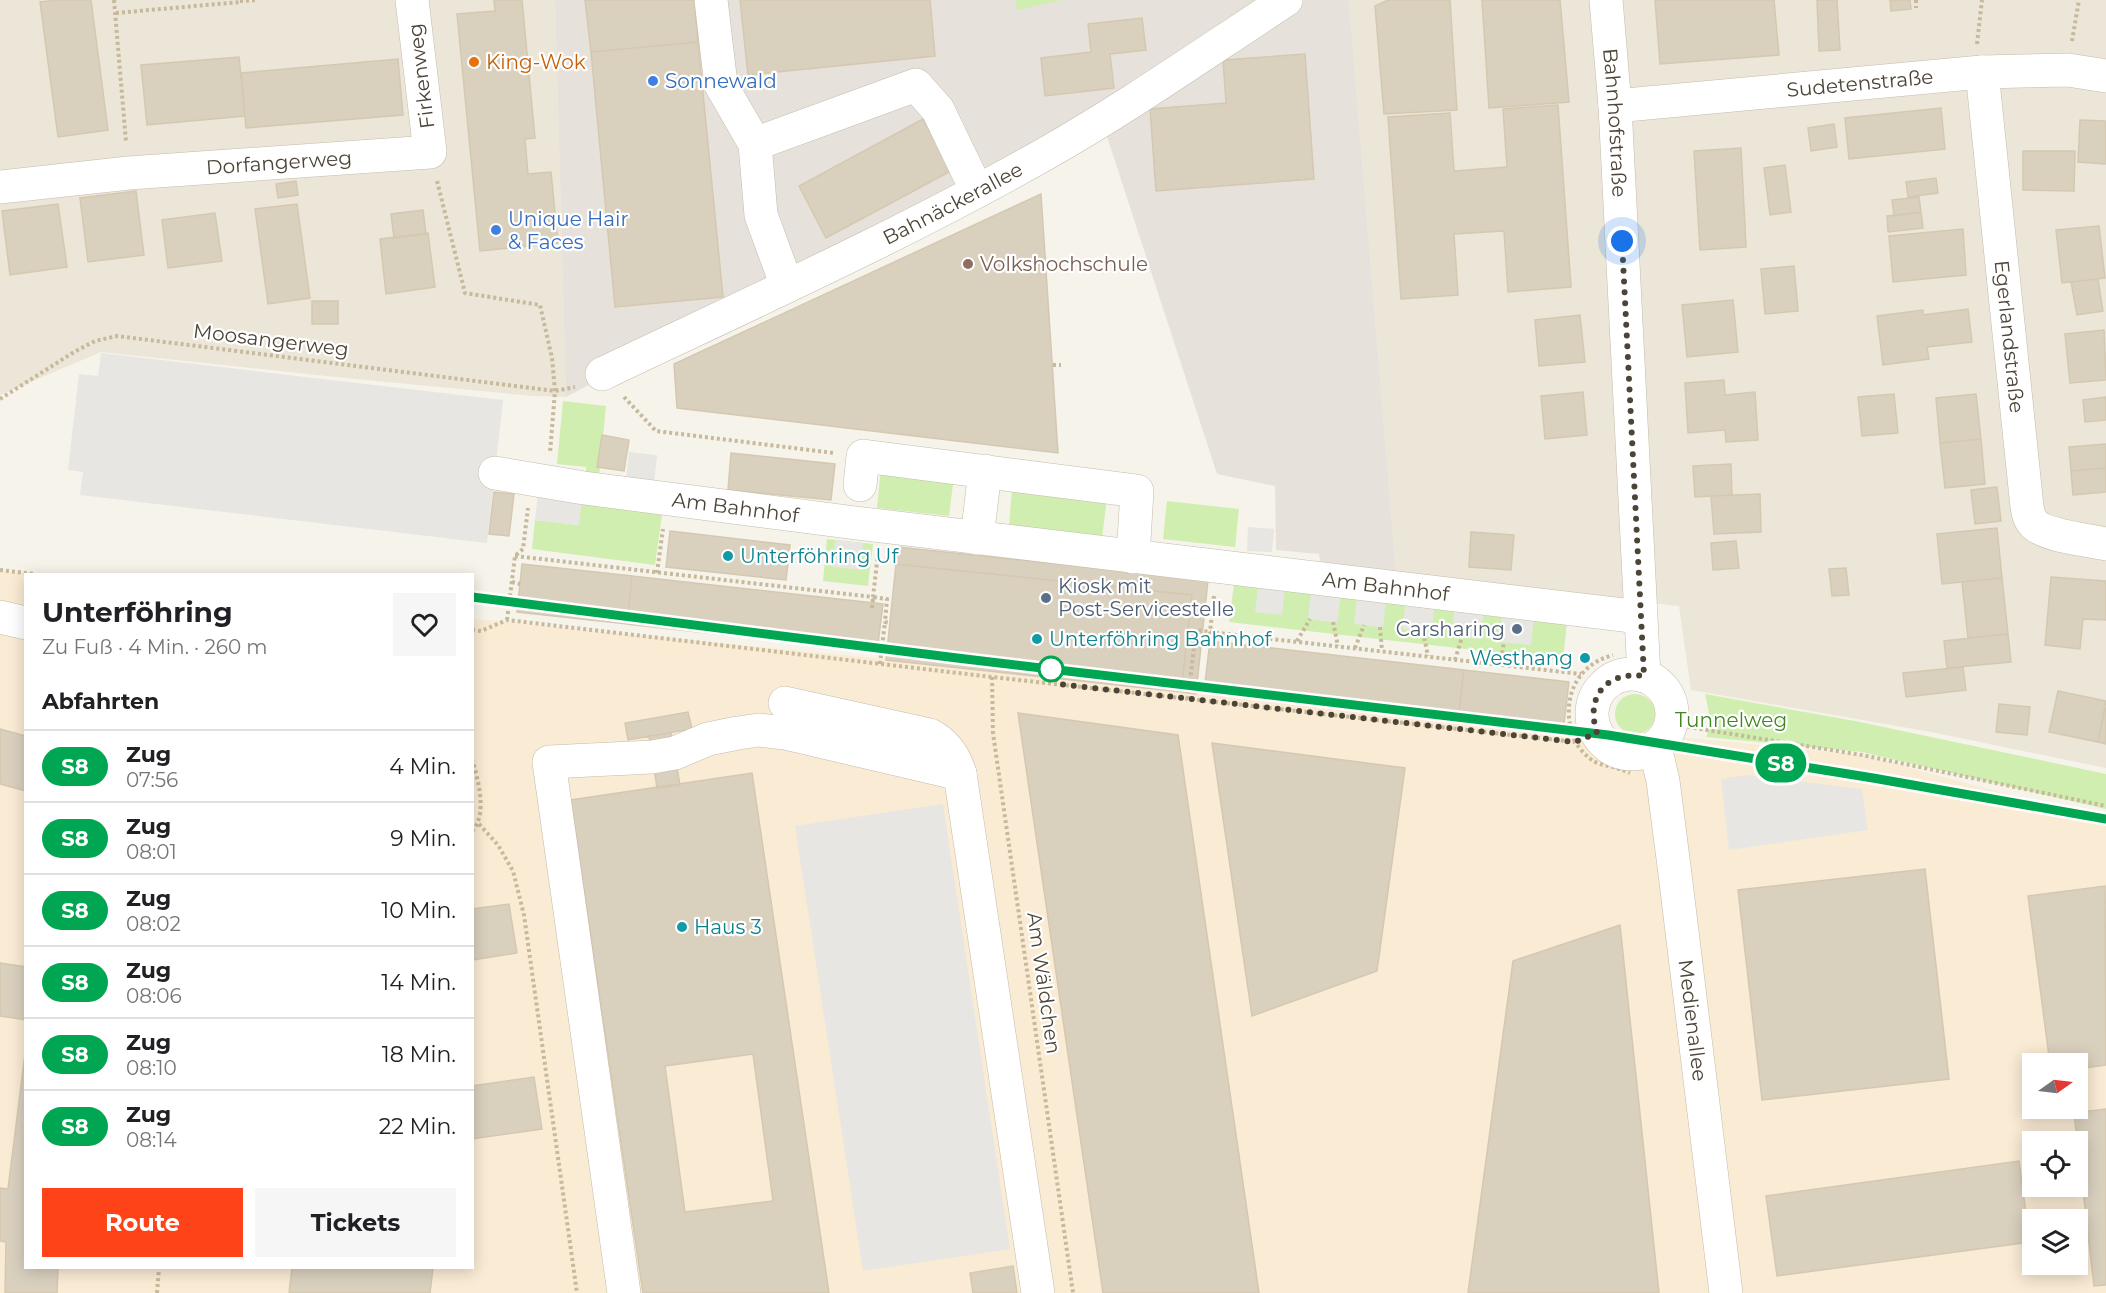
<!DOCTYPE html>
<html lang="de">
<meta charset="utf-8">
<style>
body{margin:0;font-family:Montserrat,sans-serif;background:#f6f6f6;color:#202124;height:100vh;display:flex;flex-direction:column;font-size:22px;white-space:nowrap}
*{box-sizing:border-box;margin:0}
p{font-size:20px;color:#757577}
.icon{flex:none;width:33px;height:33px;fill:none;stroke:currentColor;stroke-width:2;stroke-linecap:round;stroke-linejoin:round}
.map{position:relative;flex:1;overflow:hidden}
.panel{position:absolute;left:24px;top:573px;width:450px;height:696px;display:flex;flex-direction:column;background:#fff;border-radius:0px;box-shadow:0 3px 15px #0003}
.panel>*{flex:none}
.badge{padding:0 12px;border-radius:20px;font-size:21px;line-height:39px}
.needle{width:39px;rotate:76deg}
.controls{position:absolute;left:2022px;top:1053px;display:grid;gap:12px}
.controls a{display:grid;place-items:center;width:66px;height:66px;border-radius:0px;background:#fff;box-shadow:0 3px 15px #0003;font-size:30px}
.you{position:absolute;width:30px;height:30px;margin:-15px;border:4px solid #fff;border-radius:50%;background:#1a73e8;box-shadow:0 0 0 9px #1a73e833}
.map>.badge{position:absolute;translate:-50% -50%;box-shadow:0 0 0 3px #fff}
h2{padding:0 18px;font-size:22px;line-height:54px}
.round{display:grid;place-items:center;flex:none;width:63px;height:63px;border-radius:0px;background:#f6f6f6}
.head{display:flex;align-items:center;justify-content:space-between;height:102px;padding:0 18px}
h1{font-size:28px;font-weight:700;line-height:45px}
.cta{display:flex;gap:12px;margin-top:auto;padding:12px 18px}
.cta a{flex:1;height:69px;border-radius:0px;background:#ff4318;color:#fff;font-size:24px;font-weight:700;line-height:69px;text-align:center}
.cta a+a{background:#f6f6f6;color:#202124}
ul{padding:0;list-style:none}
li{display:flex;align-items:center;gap:18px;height:72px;padding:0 18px;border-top:2px solid #e0e0e0}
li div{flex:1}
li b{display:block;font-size:22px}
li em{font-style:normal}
li .badge{min-width:66px;font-weight:700;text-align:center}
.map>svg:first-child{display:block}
</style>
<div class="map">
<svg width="2106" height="1293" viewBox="0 0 2106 1293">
<rect width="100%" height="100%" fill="#f6f3ea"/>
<path fill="#ebe6d7" d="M0,0h555l11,397 -34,-1 -196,-19 -235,-25 -101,43z
M1349,0h757v768l-175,-36 -240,-42 -12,-84 -283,-33z"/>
<path fill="#faebd4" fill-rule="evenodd" d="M0,571l32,3h-6v694h446l1,-649 1389,136 244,66v472h-2106zM2032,1064h46v44h-46zM2032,1142h46v44h-46zM2032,1220h46v44h-46z"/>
<path fill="#e6e2db" d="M555,0h794l47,573 -75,-7 -2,-12 -43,-4 -1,-64 -58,-12 -118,-362 -533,285z"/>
<path fill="#d0eeaf" d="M1016,0h46l-45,10z
M563,401l43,5 -7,72 -13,-2v-9l-29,-3z
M881,468l73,8 -5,40 -72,-8z
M1012,488l95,10 -5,40 -93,-11z
M582,499l81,9 -8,57 -123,-16 3,-29 43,5z
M1167,501l72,8 -4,38 -72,-8z
M827,539l46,5 -5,42 -45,-5z
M1234,584l333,38 -4,38 -334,-38z
M1615 714a20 20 0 1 1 40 0a20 20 0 1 1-40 0Z
M1705,694l150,27 251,53v35l-244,-57 -156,-15c7,-12 2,-29 -1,-43z"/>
<path fill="#e8e6e2" d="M101,353l402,47 -16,143 -407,-48 3,-23 -15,-2 11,-96 19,2z
M629,452l28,3 -3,29 -28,-3z
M538,494l44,5 -3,26 -44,-5z
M1248,527l26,2 -2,23 -25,-1z
M835,540l28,3 -2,27 -28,-3z
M1258,585l27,3 -3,27 -27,-3z
M1311,591l30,4 -4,28 -29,-4z
M1357,596l29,3 -3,29 -29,-4z
M1406,601l29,3 -4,29 -29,-4z
M1455,607l29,4 -4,28 -29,-4z
M1502,614l32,3 -3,28 -32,-3z
M1747,775l115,14 6,41 -139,20 -8,-71z
M943,804l67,445 -147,22 -68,-445z"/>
<path fill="#dad0be" stroke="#d5c8b0" stroke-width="1.5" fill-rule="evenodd" d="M58,0h33l17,130 -50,7 -18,-135z
M494,0h28l13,138 -10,1 3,35 23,-2 7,71 -78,8 -23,-237 38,-3z
M585,0h109l4,42 -107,10z
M740,0h190l5,56 -187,19z
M1388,0h62l7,110 -73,4 -9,-108z
M1482,0h78l9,102 -80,6z
M1655,0h119l5,55 -119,9z
M1817,0h20l3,50 -21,1z
M1890,0h20l1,9 -20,2z
M1142,18l4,32 -36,4 4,34 -69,8 -4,-38 50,-6 -3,-28z
M698,42l25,255 -108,10 -24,-255z
M1305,54l9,125 -158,12 -6,-82 76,-6 -3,-43z
M239,57l6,59 -98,9 -6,-60z
M398,59l5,56 -157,13 -5,-55z
M1558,105l13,182 -63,5 -4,-61 -50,3 4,61 -57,4 -13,-182 62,-4 4,58 53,-4 -4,-58z
M1941,108l4,41 -96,10 -4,-41z
M923,119l28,52 -125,67 -27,-52z
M2080,120l26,1v43l-28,-2z
M1834,124l3,23 -26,4 -3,-23z
M1741,148l5,99 -46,3 -6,-99z
M2023,151h52l-1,40 -51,-1z
M1785,165l6,47 -21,3 -6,-47z
M1936,178l2,15 -30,4 -2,-15z
M296,181l2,14 -20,3 -2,-14z
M136,191l8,64 -56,7 -8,-64z
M1041,194l17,259 -381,-45 -3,-44z
M1919,197l2,15 -27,4 -2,-16z
M58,204l9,63 -57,8 -8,-64z
M297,204l13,94 -42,6 -13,-95z
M423,210l3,24 -32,4 -3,-24z
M1921,212l2,16 -35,4 -1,-16z
M215,213l7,48 -54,7 -6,-48z
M2099,226l6,52 -43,5 -6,-53z
M1963,229l3,46 -73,7 -4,-46z
M428,233l7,54 -49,7 -6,-55z
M1794,266l4,45 -33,3 -4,-45z
M2098,279l5,32 -26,4 -6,-33z
M1733,300l5,52 -51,5 -5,-52z
M312,301h26v23h-26z
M1968,309l4,33 -45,5 2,12 -46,6 -6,-49 46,-6v5z
M1580,315l5,47 -46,4 -4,-46z
M2104,330l2,50 -36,3 -5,-49z
M1724,380l1,15 30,-3 3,48 -32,2 -1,-12 -37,3 -3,-50z
M1583,392l4,43 -42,4 -4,-43z
M1894,394l4,39 -36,3 -4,-39z
M1976,394l5,45 -41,4 -4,-45z
M2106,397v23l-21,2 -2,-22z
M602,435l27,5 -5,31 -27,-4z
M1981,439l4,45 -40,4 -5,-45z
M2106,444v24l-35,3 -2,-24z
M731,453l104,11 -4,36 -103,-10z
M1731,464l1,31 -37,2 -2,-31z
M2106,468v24l-33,3 -2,-24z
M1997,487l4,34 -26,3 -4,-34z
M494,492l20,2 -5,42 -20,-2z
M1760,494l1,38 -47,2 -3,-38z
M1997,528l5,50 -60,6 -5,-50z
M670,531l120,14 -4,35 -120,-13z
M1471,532l43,3 -3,35 -42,-3z
M1736,541l3,27 -26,2 -2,-27z
M898,547l310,33 -12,114 -15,-2 11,-97 -296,-31z
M522,564l110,12 -5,48 -110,-12z
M896,564l296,31 -11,97 -295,-32z
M1846,568l3,27 -17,1 -3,-27z
M632,576l251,28 -6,48 -250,-28z
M2051,577l55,4v39l-23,-1 -3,30 -35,-4z
M2002,578l6,56 -40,4 -6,-56z
M2008,634l3,28 -64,6 -3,-27z
M1210,641l254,29 -6,50 -254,-29z
M1963,667l3,23 -60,7 -3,-24z
M1464,670l105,12 -6,50 -105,-12z
M2058,691l48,10 -8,41 -49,-10z
M1999,704l31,3 -3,28 -31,-3z
M2105,708h1v36l-8,-2z
M688,712l4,17 -64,11 -3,-17z
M1018,713l160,22 81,558h-156z
M0,729l26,7v55l-26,-7z
M671,733l9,52 -23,3 -8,-52z
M1212,743l193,25 -28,203 -125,45z
M752,773l77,520h-186l-72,-493zM753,1054l20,147 -88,11 -20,-146z
M1925,869l24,210 -187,21 -24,-210z
M2105,886l1,179 -28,4v-5h-28l-22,-168z
M509,904l8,49 -45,7v-51z
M1620,925l39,368h-191l45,-332z
M0,963l26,4v53l-26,-4z
M26,1046v222h32l-1,25h-52l1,-51 -6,-1v-53l8,1z
M534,1077l8,52 -70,10v-53z
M2106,1109v176l-12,1 -20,-173z
M2019,1161l11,81 -253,34 -11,-80z
M1013,1266l4,27h-44l-3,-20z
M292,1268h141l-3,25h-141z"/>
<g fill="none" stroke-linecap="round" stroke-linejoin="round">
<defs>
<g id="minor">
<path d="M711,0l10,85 34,59 6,71 26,71"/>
<path id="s1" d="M1606,0l9,106 29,570"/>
<path id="s2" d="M1982,72l45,435c1,6 2,12 7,17 12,12 54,16 72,20"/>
<path id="s3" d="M1615,106l367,-34 86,-2 38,6"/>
<path d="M755,144l161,-59 22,25 39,81"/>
<path id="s4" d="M0,187l129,-14 301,-21 -18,-152"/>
<path id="s5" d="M602,374c149,-71 300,-139 443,-220 83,-47 161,-102 241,-154"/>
<path id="s6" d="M495,473l89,15 272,35 784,94"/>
<path d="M860,485l3,-29 274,35 -4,66"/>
<path d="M977,538l8,-67"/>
<path d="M0,617l26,6"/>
<circle cx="1632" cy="714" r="40"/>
<path d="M785,703l145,32c17,9 25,22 30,39l78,519"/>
<path id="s7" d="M1655,747l8,34 12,93 51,419"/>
<path d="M624,1293l-75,-531 103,-5 23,-4 33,-14 30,-6 21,-3 26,3 175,41"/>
</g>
</defs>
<use href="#minor" stroke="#c3bcab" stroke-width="34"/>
<path stroke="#c7b99b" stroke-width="4" stroke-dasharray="3 3" stroke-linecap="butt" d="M114,0l12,142
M1916,0v8
M240,1l18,-1
M116,13l124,-11
M2072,41l7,-41
M1977,44l5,-44
M437,181l28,112 75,12 12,53 3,33 -5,62
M1053,365h8
M624,397l32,34 178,22
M0,399l74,-47 21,-11 22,-5 438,55 20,-4
M515,556l358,41 5,-43
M0,570l34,4
M657,573l6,-44
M512,582l8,2
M1214,596l-4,36 371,42
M872,608l1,-11 14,2 -2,23 5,1
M507,620l8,-64 8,-7 5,-41
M1333,622l5,24
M1380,627l2,24
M472,630l9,1 26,-11 485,57 583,65c22,30 26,18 55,31
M1423,632l5,24
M1297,641l13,-22
M1355,648l9,-23
M1455,660l7,-23
M880,664l5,-42
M1500,665l4,-23
M992,677l1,56 80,560
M1188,699l8,-69 14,2
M1676,725l186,30 244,51
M1597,733l-22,9c-15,-37 -3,-76 38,-87
M472,759c6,20 16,56 0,72
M479,824l19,21 15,26 11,44 53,378
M157,1293l2,-25"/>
<use href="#minor" stroke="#fff" stroke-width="33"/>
</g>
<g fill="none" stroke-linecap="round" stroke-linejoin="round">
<defs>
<path id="line" d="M472,597l485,61 651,77 265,43 233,41"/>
</defs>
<use href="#line" stroke="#fff" stroke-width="14"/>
<use href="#line" stroke="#00a651" stroke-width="9"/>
<path stroke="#4c4437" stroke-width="6" stroke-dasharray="0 10.8" d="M1051,669l7,15 517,58 22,-9c-12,-36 9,-62 47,-57l-22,-435"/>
</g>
<circle fill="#e8710a" stroke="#fff" stroke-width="2" cx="474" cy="62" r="6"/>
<g fill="#3f7fe0" stroke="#fff" stroke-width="2">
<circle cx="653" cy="81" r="6"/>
<circle cx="496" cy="230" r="6"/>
</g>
<circle fill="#8d6e63" stroke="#fff" stroke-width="2" cx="968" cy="264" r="6"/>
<g fill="#0f9aa8" stroke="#fff" stroke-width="2">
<circle cx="728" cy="556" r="6"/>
<circle cx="1037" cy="639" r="6"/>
<circle cx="1585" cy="658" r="6"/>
<circle cx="682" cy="927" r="6"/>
</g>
<g fill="#5c6f8a" stroke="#fff" stroke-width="2">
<circle cx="1046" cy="598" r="6"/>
<circle cx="1517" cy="629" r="6"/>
</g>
<circle fill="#fff" stroke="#00a651" stroke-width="3" cx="1051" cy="669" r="12"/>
<g text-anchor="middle" stroke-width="4.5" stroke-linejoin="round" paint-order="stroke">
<g font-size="20" fill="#c56008" stroke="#fff" text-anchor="start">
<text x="486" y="69">King-Wok</text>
</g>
<g font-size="20" fill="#4c4437" stroke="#fff">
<text transform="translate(421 76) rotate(-97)" y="7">Firkenweg</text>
<text dy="7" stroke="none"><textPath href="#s3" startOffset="246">Sudetenstraße</textPath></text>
<text dy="7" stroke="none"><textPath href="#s1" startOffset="123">Bahnhofstraße</textPath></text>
<text dy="7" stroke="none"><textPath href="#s4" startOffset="280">Dorfangerweg</textPath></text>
<text dy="7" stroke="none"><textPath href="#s5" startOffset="390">Bahnäckerallee</textPath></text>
<text dy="7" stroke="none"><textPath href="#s2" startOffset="266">Egerlandstraße</textPath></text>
<text transform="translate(271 340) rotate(7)" y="7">Moosangerweg</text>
<text dy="7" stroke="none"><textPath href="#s6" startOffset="243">Am Bahnhof</textPath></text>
<text dy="7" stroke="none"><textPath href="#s6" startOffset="898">Am Bahnhof</textPath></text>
<text transform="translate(1044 983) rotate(82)" y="7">Am Wäldchen</text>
<text dy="7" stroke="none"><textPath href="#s7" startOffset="276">Medienallee</textPath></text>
</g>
<g font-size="20" fill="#366cbe" stroke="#fff" text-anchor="start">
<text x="665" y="88">Sonnewald</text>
<text x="508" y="226">Unique Hair<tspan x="508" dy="23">&amp; Faces</tspan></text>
</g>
<g font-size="20" fill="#785e54" stroke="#fff" text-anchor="start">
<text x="980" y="271">Volkshochschule</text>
</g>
<g font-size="20" fill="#0d838f" stroke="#fff" text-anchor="start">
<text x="740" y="563">Unterföhring Uf</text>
<text x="1049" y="646">Unterföhring Bahnhof</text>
<text x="1573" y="665" text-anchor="end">Westhang</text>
<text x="694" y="934">Haus 3</text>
</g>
<g font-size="20" fill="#4e5e75" stroke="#fff" text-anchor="start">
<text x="1058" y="593">Kiosk mit<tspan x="1058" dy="23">Post-Servicestelle</tspan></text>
<text x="1505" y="636" text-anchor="end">Carsharing</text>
</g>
<g font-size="20" fill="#448522" stroke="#fff">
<text x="1731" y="727">Tunnelweg</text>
</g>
</g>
</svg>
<div class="controls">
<a><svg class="needle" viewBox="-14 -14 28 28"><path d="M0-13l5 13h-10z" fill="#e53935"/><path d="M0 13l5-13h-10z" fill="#757577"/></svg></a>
<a><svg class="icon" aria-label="locate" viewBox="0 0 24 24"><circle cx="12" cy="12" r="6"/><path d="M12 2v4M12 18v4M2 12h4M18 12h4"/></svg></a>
<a><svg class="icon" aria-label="layers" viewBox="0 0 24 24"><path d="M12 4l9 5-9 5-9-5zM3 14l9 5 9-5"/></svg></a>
</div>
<div class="you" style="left:1622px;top:241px"></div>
<b class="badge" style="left:1781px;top:763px;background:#00a651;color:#fff">S8</b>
<section class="panel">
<div class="head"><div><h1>Unterföhring</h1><p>Zu Fuß · 4 Min. · 260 m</p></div><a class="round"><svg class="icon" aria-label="heart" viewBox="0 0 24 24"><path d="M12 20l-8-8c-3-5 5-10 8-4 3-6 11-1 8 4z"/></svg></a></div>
<h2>Abfahrten</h2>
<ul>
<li><span class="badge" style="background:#00a651;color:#fff">S8</span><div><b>Zug</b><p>07:56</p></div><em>4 Min.</em></li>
<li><span class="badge" style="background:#00a651;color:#fff">S8</span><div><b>Zug</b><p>08:01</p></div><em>9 Min.</em></li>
<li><span class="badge" style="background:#00a651;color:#fff">S8</span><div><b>Zug</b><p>08:02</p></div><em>10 Min.</em></li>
<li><span class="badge" style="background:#00a651;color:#fff">S8</span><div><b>Zug</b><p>08:06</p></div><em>14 Min.</em></li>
<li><span class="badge" style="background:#00a651;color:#fff">S8</span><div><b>Zug</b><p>08:10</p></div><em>18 Min.</em></li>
<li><span class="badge" style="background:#00a651;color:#fff">S8</span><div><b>Zug</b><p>08:14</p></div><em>22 Min.</em></li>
</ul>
<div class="cta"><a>Route</a><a>Tickets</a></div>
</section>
</div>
